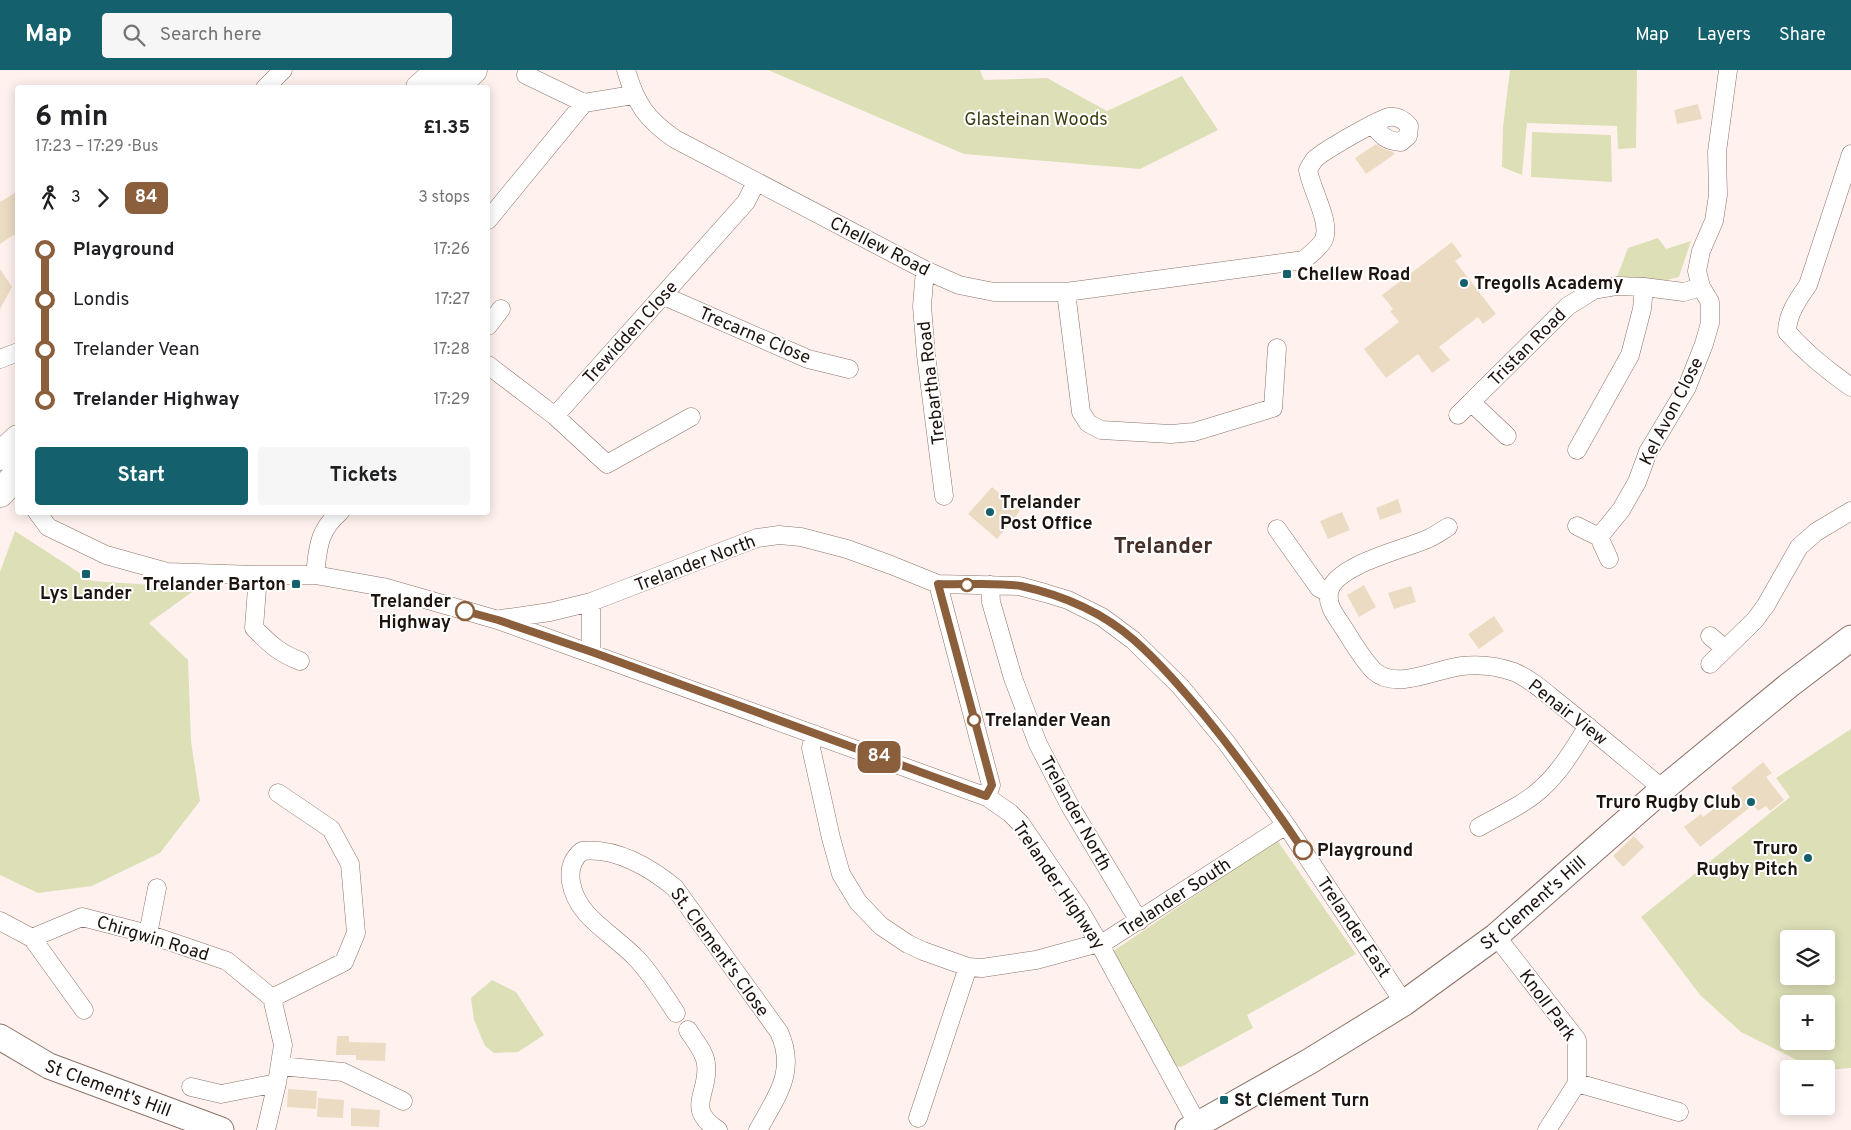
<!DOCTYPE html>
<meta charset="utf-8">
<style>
body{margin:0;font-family:Overpass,sans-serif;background:#f6f6f6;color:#202124;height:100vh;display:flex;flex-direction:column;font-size:19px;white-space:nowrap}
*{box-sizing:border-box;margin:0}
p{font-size:16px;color:#757577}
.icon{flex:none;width:28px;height:28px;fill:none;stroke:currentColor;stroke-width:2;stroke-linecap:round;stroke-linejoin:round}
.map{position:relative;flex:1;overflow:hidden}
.panel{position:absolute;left:15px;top:15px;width:475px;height:430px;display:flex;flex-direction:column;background:#fff;border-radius:5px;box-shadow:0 2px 12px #0003}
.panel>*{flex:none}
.badge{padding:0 10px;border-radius:8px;font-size:18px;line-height:32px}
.tools{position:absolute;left:1780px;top:860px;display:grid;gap:10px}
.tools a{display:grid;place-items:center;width:55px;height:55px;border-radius:5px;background:#fff;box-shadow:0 2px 12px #0003;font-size:25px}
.map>.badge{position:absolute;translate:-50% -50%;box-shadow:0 0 0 2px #fff}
.legs{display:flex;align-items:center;gap:8px;height:55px;padding:0 20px;font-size:16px}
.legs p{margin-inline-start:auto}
.overview{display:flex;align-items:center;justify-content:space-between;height:85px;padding:0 20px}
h1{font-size:28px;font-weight:700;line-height:38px}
.action{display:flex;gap:10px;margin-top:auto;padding:10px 20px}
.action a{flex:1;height:58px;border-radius:5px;background:#14616d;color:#fff;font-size:20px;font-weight:700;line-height:58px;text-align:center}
.action a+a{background:#f6f6f6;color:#202124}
ul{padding:0 20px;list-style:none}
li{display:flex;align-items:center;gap:18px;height:50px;font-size:19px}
li i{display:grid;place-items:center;width:8px;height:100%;margin:0 6px;background:currentColor}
li i::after{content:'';width:12px;height:12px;margin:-6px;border:4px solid;border-radius:50%;background:#fff}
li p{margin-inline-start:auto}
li:first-child i{background:linear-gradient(#0000 50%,currentColor 0)}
li:last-child i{background:linear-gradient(currentColor 50%,#0000 0)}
header{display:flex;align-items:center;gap:30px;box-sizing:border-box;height:70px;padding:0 25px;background:#14616d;color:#fff}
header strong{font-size:24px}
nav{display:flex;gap:28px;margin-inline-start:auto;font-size:18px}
.search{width:350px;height:45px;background:#f6f6f6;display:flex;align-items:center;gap:12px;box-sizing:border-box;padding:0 18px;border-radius:5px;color:#757577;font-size:19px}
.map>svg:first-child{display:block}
</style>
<header>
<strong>Map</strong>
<div class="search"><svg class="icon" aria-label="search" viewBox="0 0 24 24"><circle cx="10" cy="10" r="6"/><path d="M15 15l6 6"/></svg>Search here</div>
<nav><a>Map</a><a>Layers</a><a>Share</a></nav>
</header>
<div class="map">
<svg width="1851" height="1060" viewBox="0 0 1851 1060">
<rect width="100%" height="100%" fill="#fff2ee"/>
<path fill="#dddfb7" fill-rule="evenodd" d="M768,0h212l4,10 63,-2 60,33 75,-35 36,54 -78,39 -176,-15z
M1510,0h127l-1,78 -18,1 -1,-23 -90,-3 -5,52 -20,-8 1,-40z
M1532,62l79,3 1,47 -81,-5z
M1658,168l8,11 25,-8 -12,36 -12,3 -50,-3 11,-29z
M15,461l77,50 106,7 -49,35 39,37 3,81 9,60 -40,52 -68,33 -54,7 -38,-18v-303z
M1851,659v339l-25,2v-1h-11l-74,-37 -41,-37 -59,-78 149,-120 -14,-19zM1789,869h37v37h-37zM1789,934h37v37h-37z
M1277,770l79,114 -109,61 6,13 -72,39 -11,-2 -61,-111z
M492,910l24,12 28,43 -26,17 -24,1 -9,-7 -11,-26 -3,-22z"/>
<path fill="#ecdbc3" d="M1698,34l4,15 -25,5 -3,-14z
M1376,74l8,5 9,3 2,2 -29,20 -11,-16z
M18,121v41l-18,12v-42z
M1452,172l10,14 -7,5 41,53 -13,10 -5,-7 -39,30 11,13 -18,13 -14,-19 -32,24 -22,-29 35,-27 -9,-11 3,-2 -11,-14z
M0,199l12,18 -12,22z
M992,417l28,24 -23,28 -29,-25z
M1398,429l4,13 -22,8 -4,-12z
M1342,442l8,18 -22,9 -8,-18z
M1364,515l12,22 -17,10 -12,-22z
M1411,516l5,16 -22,7 -6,-16z
M1494,546l10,15 -25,18 -11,-15z
M1763,692l9,11 -6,4 18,23 -14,11 -4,-5 -8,5 -5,-6 -53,42 -16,-20 17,-13 2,3 32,-25 -4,-4z
M1634,766l10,11 -21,20 -10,-11z
M337,966h12v6l37,1 -1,18 -29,-1v-5h-20z
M288,1019l29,2 -1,18 -29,-2z
M318,1028l26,2 -1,18 -26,-1z
M351,1038l29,2 -1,17 -28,-1z"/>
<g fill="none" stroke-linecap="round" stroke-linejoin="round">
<defs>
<path id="street" d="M626,0c10,34 20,49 49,69l250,131 34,15 35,7h72l238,-32c6,-6 17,-13 20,-21 7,-17 -13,-50 -16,-69 2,-4 4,-7 6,-10 7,-8 65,-41 75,-43 8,-1 15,3 20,9l-1,10 -7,6c-15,-1 -19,-6 -28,-17
M526,5l58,28 49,-8
M265,18l18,-18
M1851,84l-43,131c-10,14 -21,30 -21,47 19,21 41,39 64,55
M488,150l96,-117
M925,200l-3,36 4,49 18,141
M1066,222l15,120 7,11 13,7 70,4 23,-2 79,-24 4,-60
M664,226l144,63 41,10
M488,256l13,-17
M0,289l18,-7
M488,295l67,51 191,-214 10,-20
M1458,345l13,-13
M555,346l52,48 84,-47
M1507,366l-36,-34 97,-96 26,-16 23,-4 27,1 40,5 17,-5
M1577,380l53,-95 12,-46 2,-22
M37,442l11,15 58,28 61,17 91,3h57l68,12 115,33 489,177 23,16 11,11 58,85 20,34 99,182 5,5
M1577,456l22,11 10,22
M1448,457c-8,5 -15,10 -23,13 -24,10 -92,26 -96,53 -2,12 6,22 12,31 10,15 20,34 33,47 22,20 62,-2 88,-5 17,-2 35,0 52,6 17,7 32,21 47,33 34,27 68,56 102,84
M1277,459l42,59 10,5
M1599,467l22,-27 16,-28 11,-30 39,-65 17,-43 6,-21v-21l-9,-15 -4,-16 4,-20 13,-30 4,-26 -1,-43 11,-82
M258,505l-4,53c16,16 25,25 46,33
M315,505c3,-27 3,-44 25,-63
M938,514l53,201 -4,12
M990,515l1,17 22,76 25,66 32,62 69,115
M591,532v50
M501,549l49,-7 41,-10 166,-64 22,-3 22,2 46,12 44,16 47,19 81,2 26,7 23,7 34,17 31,23 47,46 46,56 60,83 118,178
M1710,566l14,12
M1710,594l45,-44 11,-15 33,-58 17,-15 35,-21
M814,664l-3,14 20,90 10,36 17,28 23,24 27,18 15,7 45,16 14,1 54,-8 70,-19 180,-116
M1479,757c21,-12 45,-22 63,-39 19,-17 32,-40 46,-62
M0,851l32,17 50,-21 66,17 79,27 45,37 11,47 -6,38 -11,47
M148,864l9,-46
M1496,866l81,104v43l-30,47
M32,868l52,72
M272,928l72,-36 12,-29 -6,-69 -19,-35 -53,-36
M676,943c-12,-18 -24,-38 -39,-54 -15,-16 -37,-30 -51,-46 -15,-18 -24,-46 -4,-62 34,-4 69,17 93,37l104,144c18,39 -2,64 -21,98
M688,960c6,10 17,22 18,34 4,29 -22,44 12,66
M280,996l63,6 60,29
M1577,1013l102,29
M191,1017l30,7 56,-11
M918,1048l50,-151"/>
<g id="secondary">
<path id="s1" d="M0,967l49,29 172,64"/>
<path id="s2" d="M1188,1060l122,-69 94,-58 92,-67 167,-147 125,-103 63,-48"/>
</g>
<path id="highway" d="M420,18l20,-18
M453,18l20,-18
M0,386l18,-17
M0,423l18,-19"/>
</defs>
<use href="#street" stroke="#8c7267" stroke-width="19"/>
<use href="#secondary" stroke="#8c7267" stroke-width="27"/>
<use href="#highway" stroke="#8c7267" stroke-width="29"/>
<use href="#street" stroke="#fff" stroke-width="18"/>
<use href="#secondary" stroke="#fff" stroke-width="25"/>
<use href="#highway" stroke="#fff" stroke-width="28"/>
</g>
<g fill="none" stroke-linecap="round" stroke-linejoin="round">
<defs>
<path id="line-1" d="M465,541l33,9 94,32 394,144 6,-11 -54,-201c24,1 61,-2 83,2 41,9 81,26 113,54 25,22 48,49 70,75 35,43 68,89 99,135"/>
</defs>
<use href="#line-1" stroke="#fff" stroke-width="11"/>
<use href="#line-1" stroke="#8b5e3c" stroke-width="8"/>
</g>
<g fill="#14616d" stroke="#fff" stroke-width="2">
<rect x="1282" y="199" width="10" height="10" rx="2.5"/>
<circle cx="1464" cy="213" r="5"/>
<circle cx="990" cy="442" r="5"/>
<rect x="81" y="499" width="10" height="10" rx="2.5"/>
<rect x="291" y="509" width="10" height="10" rx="2.5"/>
<circle cx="1751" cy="732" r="5"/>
<circle cx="1808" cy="788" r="5"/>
<rect x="1219" y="1025" width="10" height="10" rx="2.5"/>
</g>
<g fill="#fff" stroke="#8b5e3c" stroke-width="2.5">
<circle cx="967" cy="515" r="6"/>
<circle cx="465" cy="541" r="9"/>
<circle cx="974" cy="650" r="6"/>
<circle cx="1303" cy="780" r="9"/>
</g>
<g text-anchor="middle" stroke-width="4" stroke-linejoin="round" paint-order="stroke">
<g font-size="18" fill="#3d3d10" stroke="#fff">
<text x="1036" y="55">Glasteinan Woods</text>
</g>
<g font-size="18" fill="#1d130f" stroke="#fff">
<text transform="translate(880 176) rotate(27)" y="6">Chellew Road</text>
<text transform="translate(630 262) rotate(-48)" y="6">Trewidden Close</text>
<text transform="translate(755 265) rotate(23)" y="6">Trecarne Close</text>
<text transform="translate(1527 277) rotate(-45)" y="6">Tristan Road</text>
<text transform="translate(931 313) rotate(-97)" y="6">Trebartha Road</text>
<text transform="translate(1671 341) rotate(-63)" y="6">Kel Avon Close</text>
<text transform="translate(695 493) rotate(-21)" y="6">Trelander North</text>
<text transform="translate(1568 642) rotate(38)" y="6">Penair View</text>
<text transform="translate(1076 743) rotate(61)" y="6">Trelander North</text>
<text transform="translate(1059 815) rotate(56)" y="6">Trelander Highway</text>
<text transform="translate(1175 827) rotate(-33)" y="6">Trelander South</text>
<text dy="6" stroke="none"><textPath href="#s2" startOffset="414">St Clement's Hill</textPath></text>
<text transform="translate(1354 857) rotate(56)" y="6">Trelander East</text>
<text transform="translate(153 868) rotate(17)" y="6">Chirgwin Road</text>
<text transform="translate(720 882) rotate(54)" y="6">St. Clement's Close</text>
<text transform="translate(1548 935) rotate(54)" y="6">Knoll Park</text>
<text dy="6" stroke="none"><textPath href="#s1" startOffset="120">St Clement's Hill</textPath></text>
</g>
<g font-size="18" font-weight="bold" fill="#1d130f" stroke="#fff" text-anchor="start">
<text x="1297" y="210">Chellew Road</text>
<text x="1474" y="219">Tregolls Academy</text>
<text x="1000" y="438">Trelander<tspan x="1000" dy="21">Post Office</tspan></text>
<text x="286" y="520" text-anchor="end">Trelander Barton</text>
<text x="86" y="529" text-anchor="middle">Lys Lander</text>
<text x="1741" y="738" text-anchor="end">Truro Rugby Club</text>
<text x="1798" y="784" text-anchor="end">Truro<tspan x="1798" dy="21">Rugby Pitch</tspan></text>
<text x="1234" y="1036">St Clement Turn</text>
</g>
<g font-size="18" font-weight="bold" fill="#1d130f" stroke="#fff" text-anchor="start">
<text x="451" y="537" text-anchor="end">Trelander<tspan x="451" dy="21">Highway</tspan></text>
<text x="985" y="656">Trelander Vean</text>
<text x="1317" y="786">Playground</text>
</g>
<g font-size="22" font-weight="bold" fill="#462f26" stroke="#fff">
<text x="1163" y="483">Trelander</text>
</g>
</g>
</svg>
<div class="tools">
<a><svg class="icon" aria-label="layers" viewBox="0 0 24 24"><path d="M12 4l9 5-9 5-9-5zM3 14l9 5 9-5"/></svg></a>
<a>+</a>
<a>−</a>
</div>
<b class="badge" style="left:879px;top:687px;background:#8b5e3c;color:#fff">84</b>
<section class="panel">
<div class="overview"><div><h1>6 min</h1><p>17:23 – 17:29 · Bus</p></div><b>£1.35</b></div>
<div class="legs"><svg class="icon" aria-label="walk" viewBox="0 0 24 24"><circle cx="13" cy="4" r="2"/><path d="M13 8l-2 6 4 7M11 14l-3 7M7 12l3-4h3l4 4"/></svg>3<svg class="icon" aria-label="forward" viewBox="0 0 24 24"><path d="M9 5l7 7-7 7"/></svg><b class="badge" style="background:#8b5e3c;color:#fff">84</b><p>3 stops</p></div>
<ul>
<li><i style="color:#8b5e3c"></i><b>Playground</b><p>17:26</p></li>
<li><i style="color:#8b5e3c"></i><span>Londis</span><p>17:27</p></li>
<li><i style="color:#8b5e3c"></i><span>Trelander Vean</span><p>17:28</p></li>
<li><i style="color:#8b5e3c"></i><b>Trelander Highway</b><p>17:29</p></li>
</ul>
<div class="action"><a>Start</a><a>Tickets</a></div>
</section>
</div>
